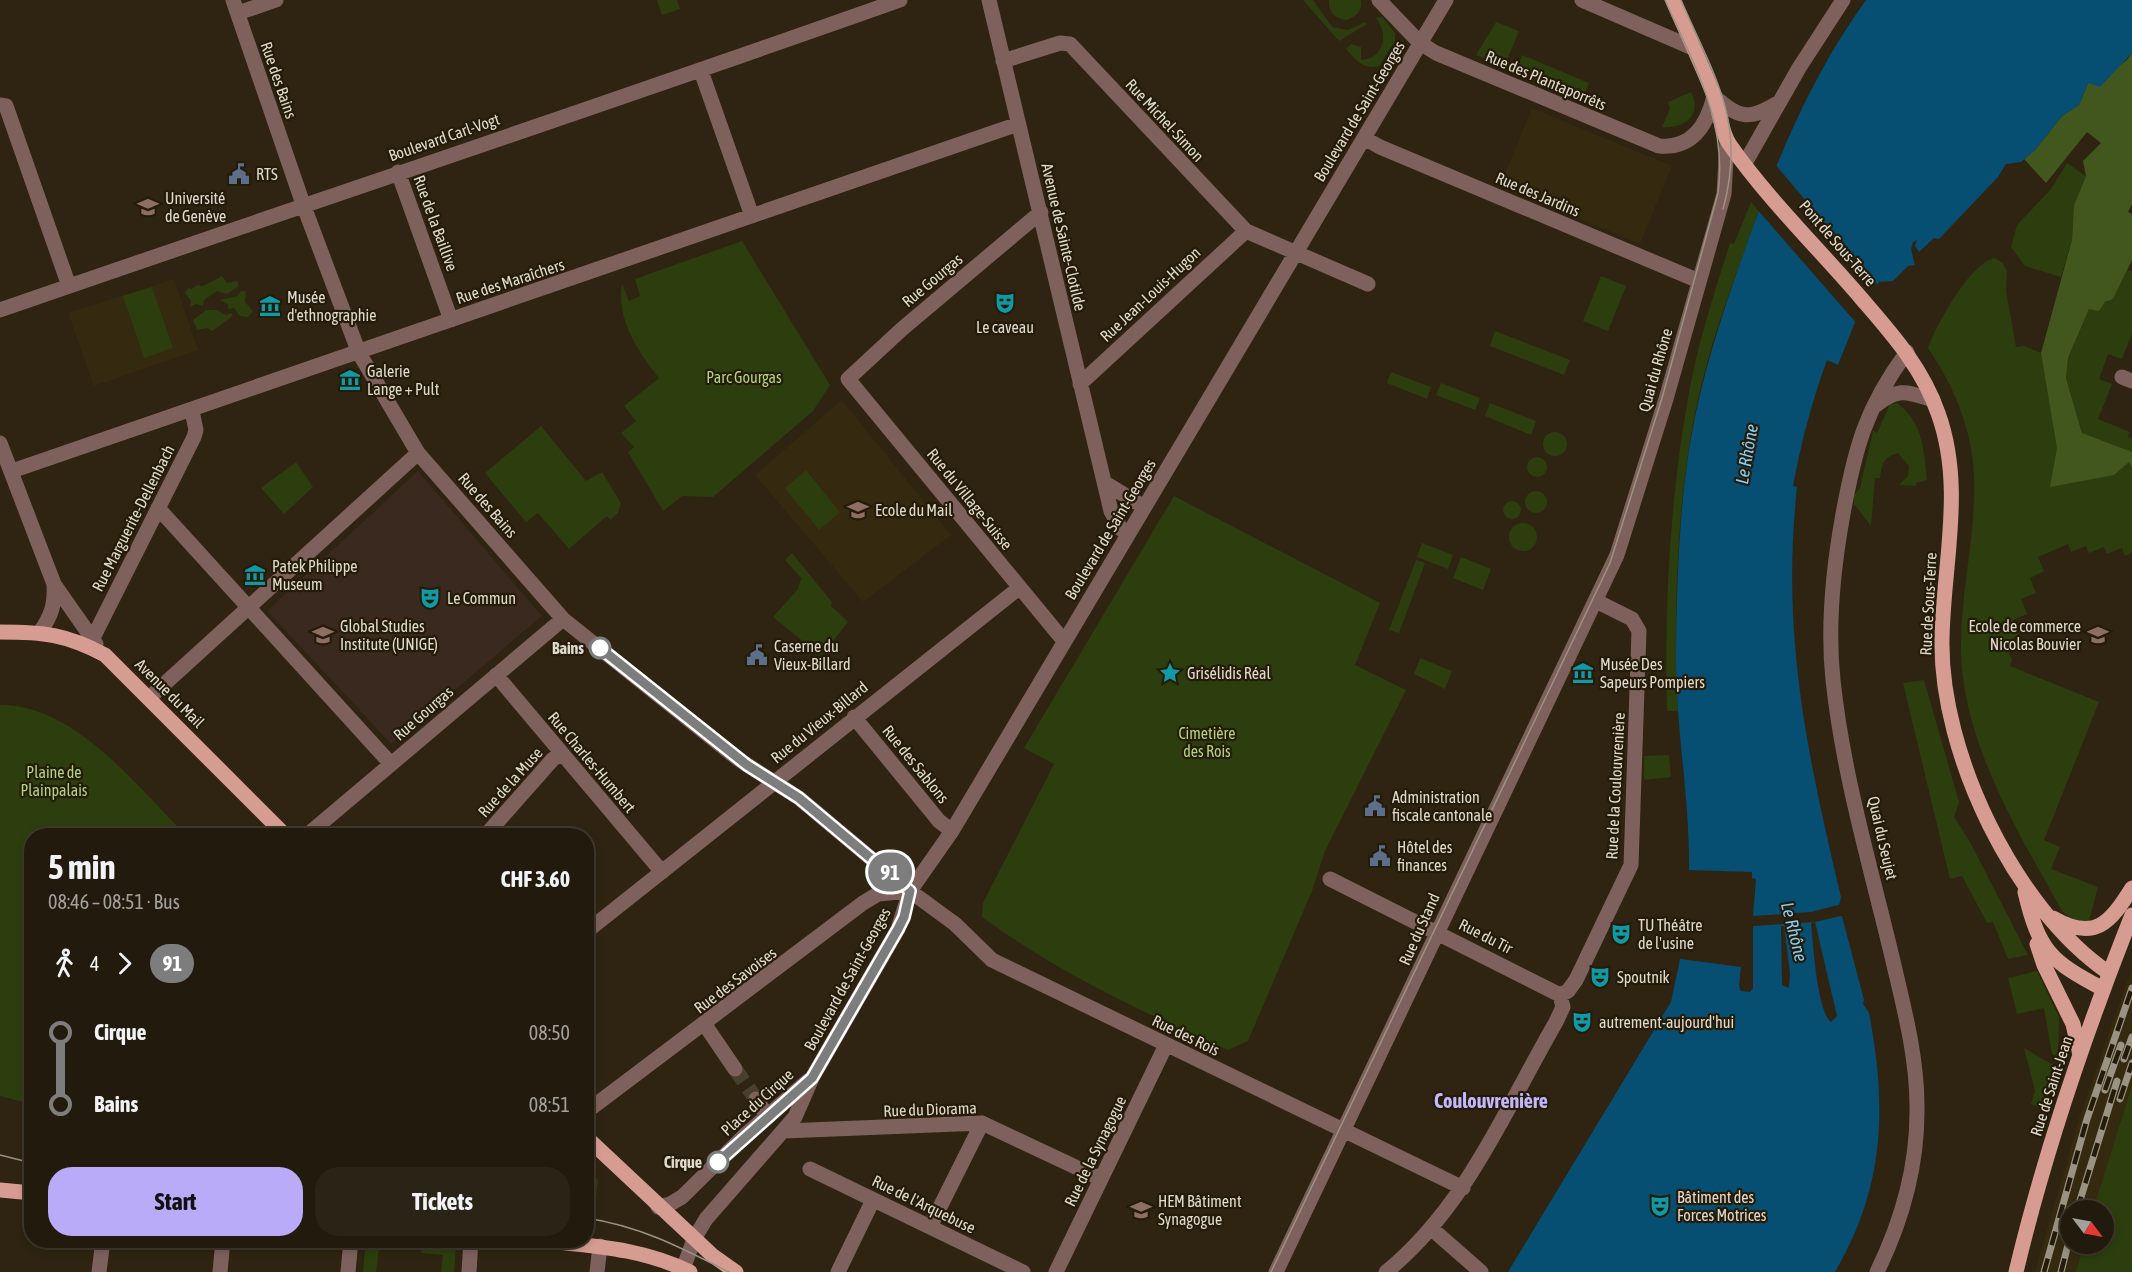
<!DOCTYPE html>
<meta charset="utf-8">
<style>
body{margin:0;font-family:"Asap Condensed",sans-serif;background:#2a2416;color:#f1f3f6;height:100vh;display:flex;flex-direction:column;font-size:22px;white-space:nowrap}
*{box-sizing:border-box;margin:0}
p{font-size:20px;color:#a2a19d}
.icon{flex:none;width:33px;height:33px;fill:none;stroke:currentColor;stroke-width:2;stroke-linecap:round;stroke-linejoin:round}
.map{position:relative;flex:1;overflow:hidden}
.sheet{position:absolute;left:24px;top:828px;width:570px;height:420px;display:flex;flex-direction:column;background:#221b0d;border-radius:24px;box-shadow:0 3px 9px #0003,0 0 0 2px #3f392e}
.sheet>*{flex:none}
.badge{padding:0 12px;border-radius:20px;font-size:21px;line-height:39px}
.needle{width:39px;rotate:122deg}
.tools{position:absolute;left:2060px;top:1200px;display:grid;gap:12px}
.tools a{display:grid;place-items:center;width:54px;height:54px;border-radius:50%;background:#221b0d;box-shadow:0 3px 9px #0003,0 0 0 2px #3f392e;font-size:30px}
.map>.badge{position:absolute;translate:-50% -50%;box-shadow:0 0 0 3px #fff}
.legs{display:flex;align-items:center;gap:9px;height:66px;padding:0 24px;font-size:20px}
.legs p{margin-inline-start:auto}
.headline{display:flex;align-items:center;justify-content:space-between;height:102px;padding:0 24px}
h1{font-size:33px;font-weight:700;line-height:45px}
.cta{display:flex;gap:12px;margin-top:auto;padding:12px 24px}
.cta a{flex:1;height:69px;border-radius:24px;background:#b9abf7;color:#111;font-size:24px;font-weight:700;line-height:69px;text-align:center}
.cta a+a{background:#2a2416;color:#f1f3f6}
ul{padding:0 24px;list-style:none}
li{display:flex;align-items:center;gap:21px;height:72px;font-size:22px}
li i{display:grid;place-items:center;width:9px;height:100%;margin:0 8px;background:currentColor}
li i::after{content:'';width:15px;height:15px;margin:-8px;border:4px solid;border-radius:50%;background:#221b0d}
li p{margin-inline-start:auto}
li:first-child i{background:linear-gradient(#0000 50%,currentColor 0)}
li:last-child i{background:linear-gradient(currentColor 50%,#0000 0)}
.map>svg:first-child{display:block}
</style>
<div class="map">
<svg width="2132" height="1272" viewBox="0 0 2132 1272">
<rect width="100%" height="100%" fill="#2e2411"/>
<path fill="#39291f" d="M418,471l124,145 -151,128 -124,-133z"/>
<path fill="#35290f" d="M1532,108l140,58 -32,78 -140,-58z
M174,279l24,71 -104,36 -26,-73z
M842,400l109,135 -88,67 -108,-127z
M2132,968v117l-39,125h-23v34h14l-8,28h-41l45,-157z"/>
<path fill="#2c3e0e" d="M657,0h20l3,9 -18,6z
M1303,0h10l19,27 16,3 17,-8 2,2 -28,17z
M1329,0h32c2,10 -5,17 -14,20 -12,-1 -19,-8 -18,-20z
M1382,17l13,16v8l-16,25c-16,4 -23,-6 -33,-17l5,-5 10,3v13c23,-1 28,-26 15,-42z
M1496,22l23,9 -15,36 -28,-12z
M1522,55l67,28 -7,17 -67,-28z
M1691,92c12,23 -7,37 -29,35l8,-18 -2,-7z
M2067,163l19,13 -12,29 -2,35 -11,37 -36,-11 -14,-19 6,-22 34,-36z
M1751,202l8,9c-19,54 -41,108 -55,164 -27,101 -31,231 -26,336h-11c-3,-104 3,-212 21,-313 9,-53 26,-104 42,-155l4,1z
M742,241l88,144 -17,26 -100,86 -31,-1 -19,15 -35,-59 6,-5 -13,-14 15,-12 -12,-15 35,-28c-21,-26 -43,-59 -37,-94l7,17 11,-5 -5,-17z
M1995,258l8,5 4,9 -1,18 10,57 8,-1 17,7 13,69 28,10 -16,-54 2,-20 21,-49 24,-10 14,-29 5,1v63l-10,25 -14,-5 -9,25 13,5 -14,35 32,13 -2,5 4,2v114l-7,3 -3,-8 -15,6 -3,-7 -15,6 -3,-7 -15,6 -3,-8 -30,13 6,14 -14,7 6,15 -15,6 6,15 -14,6 6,15 -15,7 8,18 -2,6 89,36 -55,138 16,7 -9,22 47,18 -9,34c-11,2 -19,-3 -27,-10 -40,-72 -88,-150 -99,-233 -10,-76 21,-155 8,-230 -7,-37 -22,-69 -43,-100 8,-22 42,-86 67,-90z
M222,276l5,7 10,-2 2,5 -12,8 -10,-3 -13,9 -1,6 -7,-2 -6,3 1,-6 -6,-8 3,-5 4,1 5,-4 6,1z
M1601,276l25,10 -18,45 -25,-10z
M152,287l21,61 -29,10 -21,-62z
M241,291h5l-1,11 8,9 -5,6 -8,-1 -6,-8 -6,1v-5l-8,-4 17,-4z
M206,310h11l9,5 5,-2 2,3 -21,15 -5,-3 -10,2 -4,-10z
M1495,331l75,29 -6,15 -74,-29z
M1391,372l40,15 -4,12 -40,-16z
M1441,383l39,15 -5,12 -39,-15z
M1490,403l46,18 -5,14 -46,-19z
M1897,403c26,19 27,47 30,77l-11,3v3l-17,-1 9,-9 1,-10 -11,-13c-15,4 -16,11 -18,25h-5l-4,48 -17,-22v-9l6,-7 13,-57 4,2 13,-29z
M541,426l45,55 16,-9 19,31 -3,10 -8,7 -3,-4 -38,33 -31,-36 -12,9 -41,-49z
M1543 444a12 12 0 1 1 24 0a12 12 0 1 1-24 0Z
M1527 467a10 10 0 1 1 20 0a10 10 0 1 1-20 0Z
M296,462l17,25 -29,27 -23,-26z
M806,470l34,42 -21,18 -34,-42z
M1525 502a11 11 0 1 1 22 0a11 11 0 1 1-22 0Z
M1174,496l206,107 -25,62 51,25 -81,161 -13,40 -64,150 -20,9c-88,-39 -168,-76 -246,-133l1,-14 71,-139 -30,-16z
M1503 510a9 9 0 1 1 18 0a9 9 0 1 1-18 0Z
M1509 537a14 14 0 1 1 28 0a14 14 0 1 1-28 0Z
M1422,543l31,12 -5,14 -31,-12z
M792,553l40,49 -1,4 17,16 -27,34 -48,-39 25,-28 3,-11 -16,-18z
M1461,557l30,12 -8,21 -30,-12z
M1416,560l9,3 -26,70 -10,-3z
M1420,658l32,13 -7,18 -31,-15z
M1924,680l35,122 -5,15 15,23 59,115 -20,4 -15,-37 -6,1 -25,-47 -12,3 -47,-196z
M0,705c75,-1 137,82 186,130l-154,1 -1,268 -31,-8z
M1669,755l2,22 -27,3v-24z
M2037,971l22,46 -1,41 -6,-4 -8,-46 -27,6 -9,-36z
M2024,1048l31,18 -15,42 -9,-4 4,-13z
M2132,1085v187h-56l8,-28h19v-34h-10z
M587,1170l11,10 -2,17 -9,1z
M366,1241l35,2 -1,7 -21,-1 -3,23h-13z
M422,1245l34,3 -2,24h-13l2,-17 -22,-2z"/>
<path fill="#41571e" d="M2132,53v151l-4,8 4,2v46l-19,39 -8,3 -6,9 -10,-2 -21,49 -2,20 16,55 50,19v15l-3,-5 -15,13 -64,12 7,-39 -16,-95 31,-113 2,-35 12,-29 -3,-15 18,-18 -14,-11 -41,51 -22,-24 11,-9 27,-34 17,-11 9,-22h6l33,-23z"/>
<path fill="#064f72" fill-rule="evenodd" d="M1866,0h266v53l-32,34 -12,-4 -9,22 -17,11 -27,34 -14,12 -15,2 -8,13 -59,62 -5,-1 -15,14 -4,-6 2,-6 -4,2 -2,7 4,16 -7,1 -15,15 -14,1 -24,40 -17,43 -11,-5c-15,41 -26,83 -34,126l4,1c-16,149 10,266 44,410l-2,8 25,95 -1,4 6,9c18,94 16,174 -34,259h-327l163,-270 9,-43 61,8 -2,19 2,5 9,1 3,-4v-72l3,-37 -4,-1v-6l-63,-2c1,-73 -14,-145 -13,-219 1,-70 3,-144 15,-213 11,-62 30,-121 51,-180 32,-92 67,-179 124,-258zM1815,922l22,94 -6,6c-14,-10 -18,-80 -20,-99zM1781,926h3l6,47 -1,15 -7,-3z"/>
<path fill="#2e2411" d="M1774,163l105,124 -21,38 -102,-117z
M1842,904l3,11 -30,7 -62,4v-10l58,-4z"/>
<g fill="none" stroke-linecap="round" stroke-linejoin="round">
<path stroke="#493f2d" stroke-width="15" stroke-dasharray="15 8" stroke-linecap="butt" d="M735,1069l21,30"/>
<path stroke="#7e615c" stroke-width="15" d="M233,0l70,204 56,149 59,100 145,166 175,140 61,39 111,93 45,33 37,36 471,228
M989,0l122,511 10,18 7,4
M1379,0l41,43 16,10 223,93c33,3 48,-21 55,-50 26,24 36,24 65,6
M1582,0l111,48
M238,13l38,-13
M1003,61l57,-18 10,1 176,187 122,53
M701,71l51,145
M0,105l6,1 63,180
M1364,138l16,9 319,134
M1745,163l54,-95 44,-68
M398,172l53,148
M1041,212l-139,117 -54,50 216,262
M0,310c300,-104 601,-204 900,-310
M2122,377l10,4
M1080,384l166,-153
M1876,405c23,-18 31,-13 57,-5
M0,443l54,141 42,60
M12,471l1006,-347
M1105,483l39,24
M158,508l233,256
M40,632c12,-17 15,-28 14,-48
M92,640l102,-203 2,-7 -4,-19
M496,675l166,197
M149,698l269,-245
M854,717l85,104 13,10
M306,836l257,-217
M485,836l68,-77 8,-5
M1330,879l230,116
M586,932l433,-344
M1560,995l8,-4 8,-11 55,-115 8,-234 -7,-12 -36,-18
M705,1025l30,44
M756,1099l12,18
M586,1112l277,-209 15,-9 32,-3
M784,1131l198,-8 119,56
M810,1169l213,103
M658,1207l12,-3 12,-7 62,-61 65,-56
M930,1227l52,-104
M1432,1229l49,43
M99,1272l4,-32
M220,1272l3,-32
M348,1272l3,-32
M469,1272l2,-32
M597,1272l3,-26
M682,1272l12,-33 12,-20 89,-102 17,-39 86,-149 12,-38 42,-60 494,-831
M838,1272l35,-72
M1056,1272l110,-227
M1276,1272l341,-717 49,-156 58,-205 3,-52
M1386,1272c80,-65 119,-162 170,-250l7,-15 -3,-12
M1877,1272c25,-51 41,-108 40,-166 0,-49 -13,-98 -24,-145 -22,-93 -50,-186 -60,-281 -6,-56 0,-111 10,-166 12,-66 23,-107 64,-162"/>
<path stroke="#d79c91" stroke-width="15" d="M1673,0c13,32 29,65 42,98 5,14 6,35 15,47 36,52 89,104 131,153 31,36 61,69 77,115 27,74 5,151 4,227 -2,113 73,269 167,333
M0,632c43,0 66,2 105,23l181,181
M2025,892c14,59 25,69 78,97
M2053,918c42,24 57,5 79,-30
M2037,944l7,21 29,59 7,31
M586,1137l126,118 24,17
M0,1190l32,3
M540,1240c52,6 102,8 150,32
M2016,1272c29,-122 70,-241 116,-357"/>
<path stroke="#9a9384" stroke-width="1.5" d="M1681,0c33,77 66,122 42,209
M0,1155l32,8
M586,1218c54,8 96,30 143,54
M1271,1272l339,-709 52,-165 56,-205c10,-72 -25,-129 -53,-193"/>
<defs>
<path id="rail" d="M2124,1059l8,-22
M2105,1090l16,-45
M2120,1099l12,-36
M2077,1210l40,-129
M2044,1272l43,-153 45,-131
M2061,1272l9,-35"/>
</defs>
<use href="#rail" stroke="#9a9384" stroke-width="7"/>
<use href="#rail" stroke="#241b08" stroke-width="4.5" stroke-dasharray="14" stroke-linecap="butt"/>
</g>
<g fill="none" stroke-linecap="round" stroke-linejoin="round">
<defs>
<path id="line-1" d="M600,648l147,117 52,33 111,93 -6,26 -6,12 -86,149 -94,84"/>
</defs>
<use href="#line-1" stroke="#fff" stroke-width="14"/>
<use href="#line-1" stroke="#7d7d7d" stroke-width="9"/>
</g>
<defs>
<symbol id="civic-bare" viewBox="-9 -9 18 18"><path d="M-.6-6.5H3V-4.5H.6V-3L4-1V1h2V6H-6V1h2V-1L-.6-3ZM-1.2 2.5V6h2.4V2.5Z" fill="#5c6f8a" stroke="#241b08" stroke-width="2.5" paint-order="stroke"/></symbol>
<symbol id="university-bare" viewBox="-9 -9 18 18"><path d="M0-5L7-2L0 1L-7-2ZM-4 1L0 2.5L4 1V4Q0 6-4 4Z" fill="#8d6e63" stroke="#241b08" stroke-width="2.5" paint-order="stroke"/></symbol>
<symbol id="theatre-bare" viewBox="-9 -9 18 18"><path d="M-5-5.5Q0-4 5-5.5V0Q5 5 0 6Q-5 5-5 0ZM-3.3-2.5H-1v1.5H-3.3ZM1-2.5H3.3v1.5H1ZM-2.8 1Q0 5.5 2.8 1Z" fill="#0f9aa8" stroke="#241b08" stroke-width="2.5" paint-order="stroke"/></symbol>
<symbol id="museum-bare" viewBox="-9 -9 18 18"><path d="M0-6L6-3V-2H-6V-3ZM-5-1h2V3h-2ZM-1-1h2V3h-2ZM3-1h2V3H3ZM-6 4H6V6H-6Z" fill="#0f9aa8" stroke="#241b08" stroke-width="2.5" paint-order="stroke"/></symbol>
<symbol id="school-bare" viewBox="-9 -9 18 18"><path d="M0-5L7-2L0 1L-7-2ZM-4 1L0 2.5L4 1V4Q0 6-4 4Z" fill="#8d6e63" stroke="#241b08" stroke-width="2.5" paint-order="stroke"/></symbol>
<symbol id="sight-bare" viewBox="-9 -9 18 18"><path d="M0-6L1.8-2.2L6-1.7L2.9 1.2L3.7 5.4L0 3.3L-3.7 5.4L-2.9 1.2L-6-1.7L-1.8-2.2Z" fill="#0f9aa8" stroke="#241b08" stroke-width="2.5" paint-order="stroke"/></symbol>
</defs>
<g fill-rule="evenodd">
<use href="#civic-bare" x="224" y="159" width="30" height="30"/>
<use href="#university-bare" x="133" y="192" width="30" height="30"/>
<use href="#theatre-bare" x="990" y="288" width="30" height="30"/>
<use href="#museum-bare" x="255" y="291" width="30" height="30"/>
<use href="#museum-bare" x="335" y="365" width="30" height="30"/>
<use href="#school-bare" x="843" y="495" width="30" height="30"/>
<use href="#museum-bare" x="240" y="560" width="30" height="30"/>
<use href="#theatre-bare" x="415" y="583" width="30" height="30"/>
<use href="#university-bare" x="308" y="620" width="30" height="30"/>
<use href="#school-bare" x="2083" y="620" width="30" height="30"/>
<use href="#civic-bare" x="742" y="640" width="30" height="30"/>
<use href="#sight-bare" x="1155" y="658" width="30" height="30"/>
<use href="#museum-bare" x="1568" y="658" width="30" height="30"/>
<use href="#civic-bare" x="1360" y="791" width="30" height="30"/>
<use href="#civic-bare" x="1365" y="841" width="30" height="30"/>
<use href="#theatre-bare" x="1606" y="919" width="30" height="30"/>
<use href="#theatre-bare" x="1585" y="962" width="30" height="30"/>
<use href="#theatre-bare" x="1567" y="1007" width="30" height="30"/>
<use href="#theatre-bare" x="1645" y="1191" width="30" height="30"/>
<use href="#university-bare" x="1126" y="1195" width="30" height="30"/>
</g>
<g fill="#fff" stroke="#7d7d7d" stroke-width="3">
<circle cx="600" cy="648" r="10"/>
<circle cx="718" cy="1162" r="10"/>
</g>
<g text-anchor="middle" stroke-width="4.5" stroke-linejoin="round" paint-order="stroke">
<g font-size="16" fill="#e0dace" stroke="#241b08">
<text transform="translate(279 80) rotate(71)" y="6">Rue des Bains</text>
<text transform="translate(1546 80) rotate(23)" y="6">Rue des Plantaporrêts</text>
<text transform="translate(1359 111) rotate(-59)" y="6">Boulevard de Saint-Georges</text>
<text transform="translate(1165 120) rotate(47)" y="6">Rue Michel-Simon</text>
<text transform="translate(444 137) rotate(-19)" y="6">Boulevard Carl-Vogt</text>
<text transform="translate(1538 194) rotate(23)" y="6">Rue des Jardins</text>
<text transform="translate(436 223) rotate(70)" y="6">Rue de la Baillive</text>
<text transform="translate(1064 237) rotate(77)" y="6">Avenue de Sainte-Clotilde</text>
<text transform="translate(1838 243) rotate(49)" y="6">Pont de Sous-Terre</text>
<text transform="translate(932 280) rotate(-40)" y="6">Rue Gourgas</text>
<text transform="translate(510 281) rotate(-18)" y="6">Rue des Maraîchers</text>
<text transform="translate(1150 294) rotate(-43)" y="6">Rue Jean-Louis-Hugon</text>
<text transform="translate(1655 370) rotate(-74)" y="6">Quai du Rhône</text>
<text transform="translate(970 499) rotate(51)" y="6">Rue du Village-Suisse</text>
<text transform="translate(488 505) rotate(49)" y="6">Rue des Bains</text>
<text transform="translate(133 518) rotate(-63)" y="6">Rue Marguerite-Dellenbach</text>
<text transform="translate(1110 529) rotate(-59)" y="6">Boulevard de Saint-Georges</text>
<text transform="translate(1928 604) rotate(-87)" y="6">Rue de Sous-Terre</text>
<text transform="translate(170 693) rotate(45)" y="6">Avenue du Mail</text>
<text transform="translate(423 713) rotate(-41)" y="6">Rue Gourgas</text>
<text transform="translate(819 722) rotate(-39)" y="6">Rue du Vieux-Billard</text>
<text transform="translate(592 762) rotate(50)" y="6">Rue Charles-Humbert</text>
<text transform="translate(916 764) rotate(51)" y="6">Rue des Sablons</text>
<text transform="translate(510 782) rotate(-48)" y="6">Rue de la Muse</text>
<text transform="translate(1615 786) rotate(-87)" y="6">Rue de la Coulouvrenière</text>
<text transform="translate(1883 838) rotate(77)" y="6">Quai du Seujet</text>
<text transform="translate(1419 929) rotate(-66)" y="6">Rue du Stand</text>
<text transform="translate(1486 936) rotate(27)" y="6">Rue du Tir</text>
<text transform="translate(847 979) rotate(-61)" y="6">Boulevard de Saint-Georges</text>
<text transform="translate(735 980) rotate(-37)" y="6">Rue des Savoises</text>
<text transform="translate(1186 1035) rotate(26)" y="6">Rue des Rois</text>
<text transform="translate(2051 1086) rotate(-72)" y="6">Rue de Saint-Jean</text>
<text transform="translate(757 1102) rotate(-42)" y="6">Place du Cirque</text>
<text transform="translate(930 1109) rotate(-2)" y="6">Rue du Diorama</text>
<text transform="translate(1095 1151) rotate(-64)" y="6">Rue de la Synagogue</text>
<text transform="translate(924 1204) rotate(26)" y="6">Rue de l'Arquebuse</text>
</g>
<g font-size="16" fill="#e0dace" stroke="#241b08" text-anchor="start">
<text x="256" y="180">RTS</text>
<text x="165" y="204">Université<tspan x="165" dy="18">de Genève</tspan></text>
<text x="287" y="303">Musée<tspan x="287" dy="18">d'ethnographie</tspan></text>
<text x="1005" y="333" text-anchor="middle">Le caveau</text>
<text x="367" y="377">Galerie<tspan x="367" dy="18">Lange + Pult</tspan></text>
<text x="875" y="516">Ecole du Mail</text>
<text x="272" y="572">Patek Philippe<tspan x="272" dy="18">Museum</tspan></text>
<text x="447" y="604">Le Commun</text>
<text x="340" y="632">Global Studies<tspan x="340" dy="18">Institute (UNIGE)</tspan></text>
<text x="2081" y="632" text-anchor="end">Ecole de commerce<tspan x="2081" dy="18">Nicolas Bouvier</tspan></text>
<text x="774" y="652">Caserne du<tspan x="774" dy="18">Vieux-Billard</tspan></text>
<text x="1600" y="670">Musée Des<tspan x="1600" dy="18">Sapeurs Pompiers</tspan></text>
<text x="1187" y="679">Grisélidis Réal</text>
<text x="1392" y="803">Administration<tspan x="1392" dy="18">fiscale cantonale</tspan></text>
<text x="1397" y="853">Hôtel des<tspan x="1397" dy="18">finances</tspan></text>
<text x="1638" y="931">TU Théâtre<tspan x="1638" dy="18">de l'usine</tspan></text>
<text x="1617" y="983">Spoutnik</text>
<text x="1599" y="1028">autrement-aujourd'hui</text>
<text x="1677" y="1203">Bâtiment des<tspan x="1677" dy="18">Forces Motrices</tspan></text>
<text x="1158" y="1207">HEM Bâtiment<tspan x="1158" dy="18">Synagogue</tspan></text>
</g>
<g font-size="16" fill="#b0d37f" stroke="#241b08">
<text x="744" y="383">Parc Gourgas</text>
<text x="1207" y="739">Cimetière<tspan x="1207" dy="18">des Rois</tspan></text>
<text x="54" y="778">Plaine de<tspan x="54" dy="18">Plainpalais</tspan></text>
</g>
<g font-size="16" font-weight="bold" fill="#e0dace" stroke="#241b08" text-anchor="end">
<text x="584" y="654">Bains</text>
<text x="702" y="1168">Cirque</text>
</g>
<g font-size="18" font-style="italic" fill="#87ccf7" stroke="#241b08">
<text transform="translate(1747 454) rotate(-80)" y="6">Le Rhône</text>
<text transform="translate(1794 932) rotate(76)" y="6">Le Rhône</text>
</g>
<g font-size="20" font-weight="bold" fill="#c4b7fe" stroke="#241b08">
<text x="1491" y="1108">Coulouvrenière</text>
</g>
</g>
</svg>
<div class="tools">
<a><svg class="needle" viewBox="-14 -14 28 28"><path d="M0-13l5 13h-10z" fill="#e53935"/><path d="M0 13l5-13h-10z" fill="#a2a19d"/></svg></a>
</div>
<b class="badge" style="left:890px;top:872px;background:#7d7d7d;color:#fff">91</b>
<section class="sheet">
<div class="headline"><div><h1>5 min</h1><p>08:46 – 08:51 · Bus</p></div><b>CHF 3.60</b></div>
<div class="legs"><svg class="icon" aria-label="walk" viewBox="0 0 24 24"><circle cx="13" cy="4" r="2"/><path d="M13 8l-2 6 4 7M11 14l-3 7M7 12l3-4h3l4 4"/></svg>4<svg class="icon" aria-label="forward" viewBox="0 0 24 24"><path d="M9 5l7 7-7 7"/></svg><b class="badge" style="background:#7d7d7d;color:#fff">91</b></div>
<ul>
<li><i style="color:#7d7d7d"></i><b>Cirque</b><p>08:50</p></li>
<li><i style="color:#7d7d7d"></i><b>Bains</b><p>08:51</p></li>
</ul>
<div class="cta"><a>Start</a><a>Tickets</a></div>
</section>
</div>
